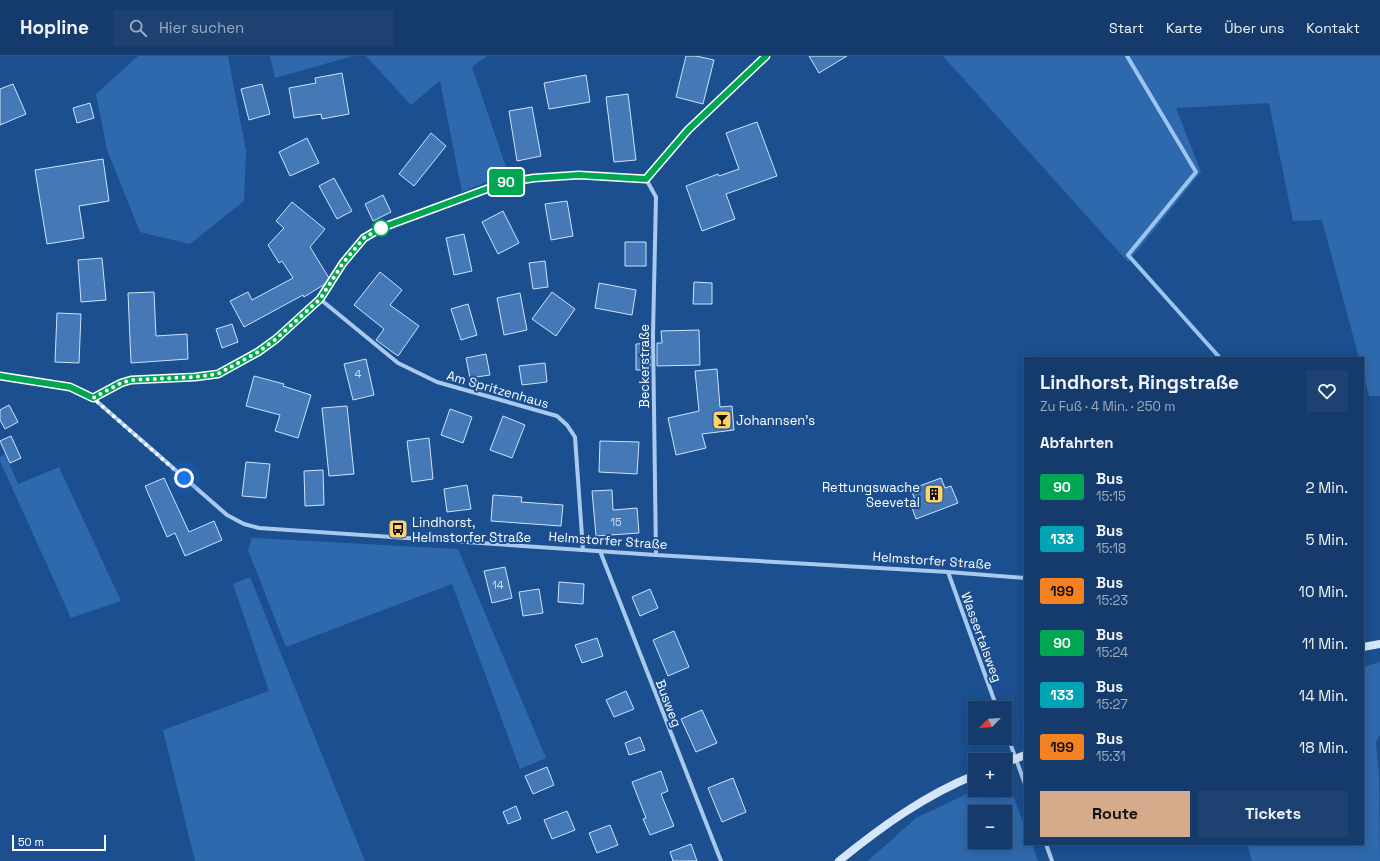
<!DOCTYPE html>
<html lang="de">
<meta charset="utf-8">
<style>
body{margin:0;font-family:"Space Grotesk",sans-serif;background:#1d4271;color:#f1f3f6;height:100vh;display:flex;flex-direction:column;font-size:15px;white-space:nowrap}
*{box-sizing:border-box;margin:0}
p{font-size:13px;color:#9dadc1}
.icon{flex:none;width:22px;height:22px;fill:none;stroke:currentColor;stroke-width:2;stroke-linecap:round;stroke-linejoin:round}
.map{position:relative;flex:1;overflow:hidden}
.drawer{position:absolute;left:1024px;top:301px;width:340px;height:488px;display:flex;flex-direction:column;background:#143b6b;border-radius:0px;box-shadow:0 2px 10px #0003,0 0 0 1px #33557e}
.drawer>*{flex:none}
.badge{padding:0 8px;border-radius:3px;font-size:14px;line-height:26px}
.needle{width:26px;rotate:246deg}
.controls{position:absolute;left:968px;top:645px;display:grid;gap:8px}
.controls a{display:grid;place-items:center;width:44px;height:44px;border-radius:0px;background:#143b6b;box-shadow:0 2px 10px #0003,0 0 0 1px #33557e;font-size:20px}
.scale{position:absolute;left:12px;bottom:10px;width:94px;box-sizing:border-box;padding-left:4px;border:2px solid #fff;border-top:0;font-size:11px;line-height:14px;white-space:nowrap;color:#fff;-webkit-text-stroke:3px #1b4f8f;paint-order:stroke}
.you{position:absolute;width:20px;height:20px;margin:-10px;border:3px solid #fff;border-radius:50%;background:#1a73e8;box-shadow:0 0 0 6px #1a73e833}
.map>.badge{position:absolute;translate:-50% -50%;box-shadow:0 0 0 2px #fff}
h2{padding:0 16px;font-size:15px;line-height:36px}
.round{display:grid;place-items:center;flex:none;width:42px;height:42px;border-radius:0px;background:#1d4271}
.overview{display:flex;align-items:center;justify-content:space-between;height:68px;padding:0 16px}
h1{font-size:19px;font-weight:800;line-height:30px}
.action{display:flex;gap:8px;margin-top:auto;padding:8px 16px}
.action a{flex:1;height:46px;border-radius:0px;background:#d6ab8b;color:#111;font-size:16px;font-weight:800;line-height:46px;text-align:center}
.action a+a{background:#1d4271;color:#f1f3f6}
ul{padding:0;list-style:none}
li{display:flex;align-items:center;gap:12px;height:52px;padding:0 16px}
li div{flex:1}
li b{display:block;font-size:15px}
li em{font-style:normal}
li .badge{min-width:44px;font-weight:700;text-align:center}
header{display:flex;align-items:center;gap:24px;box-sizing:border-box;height:56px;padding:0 20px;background:#143b6b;border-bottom:1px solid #33557e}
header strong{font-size:19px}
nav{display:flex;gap:22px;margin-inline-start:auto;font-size:14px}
.search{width:280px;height:36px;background:#1d4271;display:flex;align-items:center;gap:10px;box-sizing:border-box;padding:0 14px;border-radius:0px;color:#9dadc1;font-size:15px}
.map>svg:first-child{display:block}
</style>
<header>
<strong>Hopline</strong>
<div class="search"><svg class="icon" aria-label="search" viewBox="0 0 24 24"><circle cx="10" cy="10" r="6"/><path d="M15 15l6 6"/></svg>Hier suchen</div>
<nav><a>Start</a><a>Karte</a><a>Über uns</a><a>Kontakt</a></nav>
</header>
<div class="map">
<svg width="1380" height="805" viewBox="0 0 1380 805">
<rect width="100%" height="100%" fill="#1b4f8f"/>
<path fill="#2e69ad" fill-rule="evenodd" d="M138,0h90l18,95 -2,50 -54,43 -50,-12 -33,-82 -11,-56z
M270,0h83l-78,22z
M366,0h121l-15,11 36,106 -46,19 -22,-111 -29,24z
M943,0h437v340h-11l-6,-24v-14h-4l-37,-138 -29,1 -24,-118 -93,5 25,64 -73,90z
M5,398l13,30 41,-17 62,134 -50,17 -71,-157v-4z
M252,482l206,11 88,209 -26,11 -68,-185 -166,63 -38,-97z
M250,521l115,284h-170l-32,-131 106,-39 -36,-107z
M1380,606v73l-4,7 3,33 1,86h-128l-5,-17h116v-177z
M1005,719l20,52v17h7l6,17h-170l48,-43 59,-28h30zM975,756h30v30h-30z"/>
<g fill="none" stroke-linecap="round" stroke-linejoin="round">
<path stroke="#9cc4f0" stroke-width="4" d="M1127,0l69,116 -68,83 92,103"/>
</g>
<path fill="#4478b7" stroke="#cfe3fa" d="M686,0h10l18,4 -11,44 -27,-7z
M809,0h38l-28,17z
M342,17l7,41 -27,5 -1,-5 -27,4 -5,-30 27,-5 -1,-5z
M586,19l4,27 -41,7 -5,-26z
M13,28l13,30 -26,11v-36z
M262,28l8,30 -21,6 -8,-31z
M628,38l8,66 -22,2 -8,-65z
M90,47l4,15 -17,5 -4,-15z
M532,51l9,49 -24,5 -8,-50z
M757,66l20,54 -51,18 9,25 -33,12 -16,-45 32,-12 1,2 20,-7 -13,-36z
M431,77l15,13 -32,40 -15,-12z
M307,82l12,25 -29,13 -11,-24z
M103,103l6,42 -30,5 5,32 -37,6 -12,-74z
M334,122l18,33 -15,8 -18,-33z
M383,139l8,17 -18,9 -8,-17z
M567,145l6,35 -22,4 -6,-36z
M292,146l33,27 -15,18 19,31 -4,6 -21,13 -1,-2 -59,32 -14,-26 18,-9 4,8 41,-22 -11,-17 -3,2 -11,-18 16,-17 -8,-7z
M503,155l16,32 -21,11 -16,-32z
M464,178l8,37 -18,4 -8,-37z
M625,186h21v24h-21z
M102,202l4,42 -25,2 -3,-42z
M545,205l3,26 -15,2 -4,-26z
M380,216l22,18 -12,15 29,21 -21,30 -22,-16 8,-11 -30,-24z
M694,226l18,1v21h-19z
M599,227l37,7 -4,25 -37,-7z
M154,236l2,44 31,-2 1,25 -57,4 -3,-70z
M552,236l23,17 -19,27 -24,-17z
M520,237l7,37 -23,5 -7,-37z
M468,248l9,31 -16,5 -10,-31z
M57,257l24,1 -2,49 -24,-1z
M232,268l6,18 -16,6 -6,-19z
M699,274l1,35 -43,1v-23h5l-1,-12z
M650,287v24h-3v3h-11v-26z
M486,298l4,21 -20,3 -4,-20z
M366,303l8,36 -21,5 -9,-36z
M545,307l2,19 -25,3 -3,-19z
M717,313l3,38 12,-1 2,24 -32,4 4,14 -30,7 -8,-37 31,-7 -4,-40z
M254,320l30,8 -1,2 28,9 -13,43 -23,-7 5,-16 -34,-9z
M9,349l9,17 -13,7 -5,-9v-10z
M347,350l7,68 -25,2 -7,-68z
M450,353l22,8 -9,26 -22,-8z
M503,360l22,9 -13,33 -22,-8z
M11,380l10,22 -11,5 -10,-22z
M429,382l4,41 -21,3 -5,-41z
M600,385l39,1 -2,32 -38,-2z
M246,406l24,2 -4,34 -24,-2z
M323,414l1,35 -19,1 -1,-35z
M164,422l25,54 25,-11 8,19 -37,16 -10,-23 -8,4 -22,-51z
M941,422l4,10 6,-2 7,17 -42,16 -6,-17 5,-2 -4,-11z
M467,429l4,24 -24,3 -3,-23z
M612,434l1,20 24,-2 2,25 -43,3 -4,-45z
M493,439l29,2 -1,5 42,3 -2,21 -70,-5z
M505,511l7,31 -20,5 -8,-32z
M559,526l25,2 -1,20 -25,-2z
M539,533l4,24 -20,3 -4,-24z
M650,533l8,19 -18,8 -8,-19z
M674,575l15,36 -21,9 -15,-36z
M597,582l6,18 -21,7 -7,-18z
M626,635l8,18 -20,8 -8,-17z
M702,654l15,33 -21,9 -15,-33z
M640,681l5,13 -16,5 -4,-12z
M547,711l7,18 -21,9 -8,-18z
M661,715l7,20 -7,3 13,32 -24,9 -7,-16 3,-1 -14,-36z
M733,722l13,34 -24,10 -14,-34z
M516,750l5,13 -13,5 -5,-12z
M567,755l8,19 -23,9 -8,-19z
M610,769l8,20 -21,8 -8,-20z
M691,788l6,17h-24l-3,-9z"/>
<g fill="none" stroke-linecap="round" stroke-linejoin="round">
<path stroke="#a9c9ee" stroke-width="4" d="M646,123l10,18 -3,138 3,220
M646,123l43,-49 77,-74
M320,243l78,64 39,19 120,34 10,9 8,12 8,113
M0,320l70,11 23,11 134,117 17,9 15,4 397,27 292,17 77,6
M93,342l28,-15 10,-3 64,-3 23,-3 40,-22 18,-13 44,-40 23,-36 21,-25 17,-9 122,-46 31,-5 45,-3 67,4
M600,495l121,310
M948,516l49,136
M1005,673l20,55
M1046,788l6,17"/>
<path stroke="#d6e6fa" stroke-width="8" d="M1363,591l17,-3
M1005,707l20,-8
M839,805c42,-34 86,-66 136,-86"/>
</g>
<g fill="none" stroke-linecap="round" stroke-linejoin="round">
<defs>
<path id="line" d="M0,320l70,11 23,11 28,-15 10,-3 64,-3 23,-3 40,-22 18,-13 44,-40 23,-36 21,-25 17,-10 122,-45 31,-5 45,-3 67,4 42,-49 78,-74"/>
</defs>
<use href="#line" stroke="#fff" stroke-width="9"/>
<use href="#line" stroke="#00a651" stroke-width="6"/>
<path stroke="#fff" stroke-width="4" stroke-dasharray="0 7.2" d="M184,422l-91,-80 28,-15 10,-3 64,-3 23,-3 40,-22 18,-13 44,-40 23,-36 21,-25 17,-10"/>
</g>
<defs>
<symbol id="bar-square" viewBox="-11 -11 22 22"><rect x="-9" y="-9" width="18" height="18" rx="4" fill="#ffd166" stroke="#1b4f8f"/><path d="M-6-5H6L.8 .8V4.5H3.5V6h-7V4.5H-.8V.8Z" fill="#111"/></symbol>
<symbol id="building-square" viewBox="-11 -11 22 22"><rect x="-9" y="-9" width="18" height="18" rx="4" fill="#ffd166" stroke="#1b4f8f"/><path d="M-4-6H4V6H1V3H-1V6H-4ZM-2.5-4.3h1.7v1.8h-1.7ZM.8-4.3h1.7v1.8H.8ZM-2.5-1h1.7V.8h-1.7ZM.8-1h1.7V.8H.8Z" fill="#111"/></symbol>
<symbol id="bus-square" viewBox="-11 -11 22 22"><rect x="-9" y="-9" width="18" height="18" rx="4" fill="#ffd166" stroke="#1b4f8f"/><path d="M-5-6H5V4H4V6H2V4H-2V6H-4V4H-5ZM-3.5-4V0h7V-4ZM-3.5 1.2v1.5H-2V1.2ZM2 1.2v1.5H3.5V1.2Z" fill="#111"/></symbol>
</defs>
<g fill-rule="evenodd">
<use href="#bar-square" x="711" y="353" width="22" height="22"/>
<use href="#building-square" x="923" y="427" width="22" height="22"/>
<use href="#bus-square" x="387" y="462" width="22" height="22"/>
</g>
<circle fill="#fff" stroke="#00a651" stroke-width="2" cx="381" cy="172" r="8"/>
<g text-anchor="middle" stroke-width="4" stroke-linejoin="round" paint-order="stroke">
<g font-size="11" fill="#d0dded">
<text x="358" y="322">4</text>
<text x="616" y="470">15</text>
<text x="498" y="533">14</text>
</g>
<g font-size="13" fill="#fff" stroke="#1b4f8f">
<text transform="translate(644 310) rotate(-90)" y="5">Beckerstraße</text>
<text transform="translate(498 333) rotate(16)" y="5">Am Spritzenhaus</text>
<text transform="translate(608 484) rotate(4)" y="5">Helmstorfer Straße</text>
<text transform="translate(932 504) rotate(4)" y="5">Helmstorfer Straße</text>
<text transform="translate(982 581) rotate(70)" y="5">Wassertalsweg</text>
<text transform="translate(669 647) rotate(69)" y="5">Busweg</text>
</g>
<g font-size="13" fill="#fff" stroke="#1b4f8f" text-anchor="start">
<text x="736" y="369">Johannsen's</text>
<text x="920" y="436" text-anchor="end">Rettungswache<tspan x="920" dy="15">Seevetal</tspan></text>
<text x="412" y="471">Lindhorst,<tspan x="412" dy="15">Helmstorfer Straße</tspan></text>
</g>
</g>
</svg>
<div class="controls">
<a><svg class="needle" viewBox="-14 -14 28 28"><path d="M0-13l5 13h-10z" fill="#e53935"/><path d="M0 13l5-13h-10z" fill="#9dadc1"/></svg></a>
<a>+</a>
<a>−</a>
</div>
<div class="scale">50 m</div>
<div class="you" style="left:184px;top:422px"></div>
<b class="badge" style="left:506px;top:126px;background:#00a651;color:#fff">90</b>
<section class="drawer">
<div class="overview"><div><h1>Lindhorst, Ringstraße</h1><p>Zu Fuß · 4 Min. · 250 m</p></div><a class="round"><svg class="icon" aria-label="heart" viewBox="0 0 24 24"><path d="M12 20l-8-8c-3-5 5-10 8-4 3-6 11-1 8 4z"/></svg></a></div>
<h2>Abfahrten</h2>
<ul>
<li><span class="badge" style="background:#00a651;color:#fff">90</span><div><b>Bus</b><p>15:15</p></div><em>2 Min.</em></li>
<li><span class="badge" style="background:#00a3b4;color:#fff">133</span><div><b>Bus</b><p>15:18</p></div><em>5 Min.</em></li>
<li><span class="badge" style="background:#f58220;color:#111">199</span><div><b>Bus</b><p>15:23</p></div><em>10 Min.</em></li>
<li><span class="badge" style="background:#00a651;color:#fff">90</span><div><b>Bus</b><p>15:24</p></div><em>11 Min.</em></li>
<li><span class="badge" style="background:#00a3b4;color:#fff">133</span><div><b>Bus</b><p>15:27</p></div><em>14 Min.</em></li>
<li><span class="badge" style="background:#f58220;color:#111">199</span><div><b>Bus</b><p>15:31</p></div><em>18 Min.</em></li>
</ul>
<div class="action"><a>Route</a><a>Tickets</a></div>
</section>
</div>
